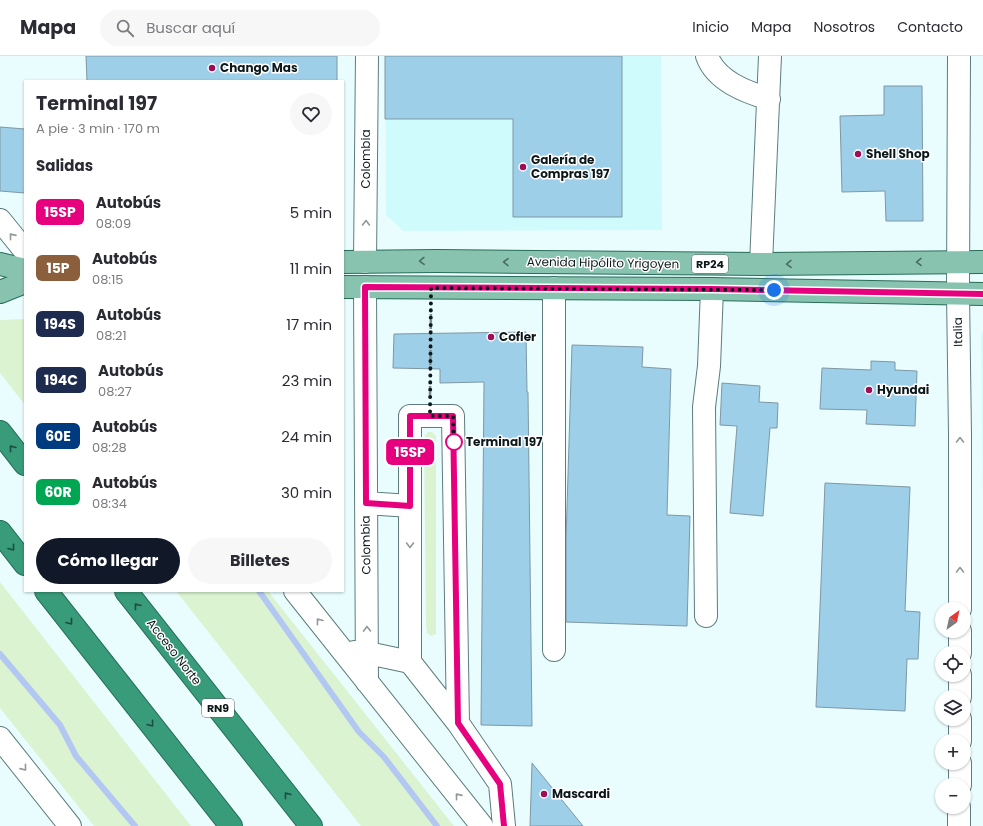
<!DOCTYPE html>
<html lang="es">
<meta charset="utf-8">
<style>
body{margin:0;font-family:Poppins,sans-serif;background:#f7f7f7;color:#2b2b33;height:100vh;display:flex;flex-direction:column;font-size:15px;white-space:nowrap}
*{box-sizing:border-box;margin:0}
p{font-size:13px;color:#7c7c81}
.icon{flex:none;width:22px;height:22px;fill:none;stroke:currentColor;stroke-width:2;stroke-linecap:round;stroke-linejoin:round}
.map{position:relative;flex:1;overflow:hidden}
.drawer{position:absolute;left:24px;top:24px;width:320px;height:512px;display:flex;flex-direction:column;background:#fff;border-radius:0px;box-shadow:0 1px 3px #0004}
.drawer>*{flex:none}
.badge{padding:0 8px;border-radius:6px;font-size:14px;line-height:26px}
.needle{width:26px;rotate:33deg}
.buttons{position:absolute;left:935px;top:546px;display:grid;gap:8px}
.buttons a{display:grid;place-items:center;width:36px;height:36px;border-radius:50%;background:#fff;box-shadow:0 1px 3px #0004;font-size:20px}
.you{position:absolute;width:20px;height:20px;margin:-10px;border:3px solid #fff;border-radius:50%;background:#1a73e8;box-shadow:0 0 0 6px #1a73e833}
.map>.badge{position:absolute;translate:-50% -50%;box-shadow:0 0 0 2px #fff}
h2{padding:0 12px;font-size:15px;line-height:36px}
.round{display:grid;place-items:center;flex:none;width:42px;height:42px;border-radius:21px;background:#f7f7f7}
.headline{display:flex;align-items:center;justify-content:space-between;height:68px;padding:0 12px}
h1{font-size:19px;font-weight:700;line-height:30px}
.cta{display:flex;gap:8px;margin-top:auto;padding:8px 12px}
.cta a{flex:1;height:46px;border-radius:24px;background:#111827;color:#fff;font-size:16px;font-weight:700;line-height:46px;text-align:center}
.cta a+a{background:#f7f7f7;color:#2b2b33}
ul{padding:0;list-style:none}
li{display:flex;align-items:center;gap:12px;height:56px;padding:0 12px}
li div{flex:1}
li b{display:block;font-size:15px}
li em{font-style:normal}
li .badge{min-width:44px;font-weight:700;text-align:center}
header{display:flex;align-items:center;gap:24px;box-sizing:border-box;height:56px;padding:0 20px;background:#fff;border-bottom:1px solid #e1e1e2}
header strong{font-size:19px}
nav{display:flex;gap:22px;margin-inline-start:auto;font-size:14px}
.search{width:280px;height:36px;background:#f7f7f7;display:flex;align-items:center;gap:10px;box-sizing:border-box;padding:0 14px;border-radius:22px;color:#7c7c81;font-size:15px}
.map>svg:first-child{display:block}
</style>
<header>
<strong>Mapa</strong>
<div class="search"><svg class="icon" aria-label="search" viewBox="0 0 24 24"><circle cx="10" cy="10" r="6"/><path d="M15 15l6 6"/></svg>Buscar aquí</div>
<nav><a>Inicio</a><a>Mapa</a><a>Nosotros</a><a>Contacto</a></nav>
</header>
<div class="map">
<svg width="983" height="770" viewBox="0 0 983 770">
<rect width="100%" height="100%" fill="#e9fdfe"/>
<path fill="#d0fbfd" d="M385,0h276l1,174 -259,1 -17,-16z
M983,275v179l-2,-175z"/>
<path fill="#dbf3d0" d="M25,263v86l-25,-32v-53z
M428,376h4l4,4v198l-5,2 -4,-3 -1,-8 -2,-186 1,-4z
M0,526l191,244h-97l-94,-118z
M176,535h92l186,235h-93z"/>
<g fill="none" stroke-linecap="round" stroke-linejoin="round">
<path stroke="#b2c8f2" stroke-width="6" d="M259,535l100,141 25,25 53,69
M0,598l60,71 16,31 59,70"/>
</g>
<path fill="#9dcfe9" stroke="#7f97a4" d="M86,0h251v25h-250z
M385,0h237v161h-109v-98h-128z
M884,30h38l1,135h-37l-1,-30 -43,1 -2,-76 44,-1z
M0,71l25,2v64l-25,-2z
M526,276l1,60h1l4,334 -51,-1 3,-343 -44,1v-14l-47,-1 1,-34z
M572,289l71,2 -1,20 29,2 -4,146 23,1 -3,110 -121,-4v-82z
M871,305l24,1v8l22,1 -2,55 -49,-2 1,-14 -47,-1 2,-41 49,2z
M722,327l38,3 -1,16 19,1 -1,25h-7l-7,88 -33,-3 7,-87 -17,-1z
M825,427l85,4 -5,124 15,1 -2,47h-11l-2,52 -89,-4z
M532,707l51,63h-53z"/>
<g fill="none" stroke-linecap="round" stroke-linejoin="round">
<defs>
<path id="minor" d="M707,0c9,25 39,36 62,43
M959,0l-1,237 2,142v174
M0,164l25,31
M365,206l2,-206
M761,208l9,-208
M365,231l2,395
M554,232v362
M366,447l44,3
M295,535l187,235
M706,560l-2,-209 5,-41 3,-77
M354,596l14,1 42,9
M960,597v-22
M960,641v-22
M458,667l-5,-307h-43v246l48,61 42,61 4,42
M0,682l70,88
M960,685v-22
M960,729v-22
M959,770v-19"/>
<path id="major" d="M343,206l94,-1 324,3 222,-2
M0,208l25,6
M343,231l369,2 271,5
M0,236l25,-10"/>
<path id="highway" d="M0,376l25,32
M0,476l25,32
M46,535l185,235
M126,535l185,235"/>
</defs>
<use href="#minor" stroke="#5e7c7d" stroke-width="24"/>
<use href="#major" stroke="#296d58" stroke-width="24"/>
<use href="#highway" stroke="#296d58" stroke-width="24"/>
<path stroke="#7c8c8d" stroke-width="2.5" stroke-dasharray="3 3" stroke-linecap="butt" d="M430,339l1,-87"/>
<use href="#minor" stroke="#fff" stroke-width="22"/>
<use href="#major" stroke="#88c3af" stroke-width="22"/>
<use href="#highway" stroke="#389b7a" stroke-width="22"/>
</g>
<defs><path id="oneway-chevron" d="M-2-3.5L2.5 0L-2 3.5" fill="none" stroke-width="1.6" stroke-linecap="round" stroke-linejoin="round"/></defs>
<g stroke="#929798">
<use href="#oneway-chevron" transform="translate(366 167) rotate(-90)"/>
<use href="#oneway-chevron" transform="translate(12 180) rotate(-129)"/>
<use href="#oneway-chevron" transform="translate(960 384) rotate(-90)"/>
<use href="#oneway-chevron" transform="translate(410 489) rotate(90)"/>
<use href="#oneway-chevron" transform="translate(960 514) rotate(-90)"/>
<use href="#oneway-chevron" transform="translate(319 565) rotate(-128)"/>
<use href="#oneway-chevron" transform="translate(367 573) rotate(-91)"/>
<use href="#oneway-chevron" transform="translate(24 712) rotate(51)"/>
<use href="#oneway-chevron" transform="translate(458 740) rotate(-129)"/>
</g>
<g stroke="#4a6e64">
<use href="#oneway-chevron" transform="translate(422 205) rotate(179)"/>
<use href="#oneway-chevron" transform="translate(506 206) rotate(-179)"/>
<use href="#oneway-chevron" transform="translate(919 206) rotate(179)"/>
<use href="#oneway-chevron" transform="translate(789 208) rotate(179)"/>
</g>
<g stroke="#1e4c40">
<use href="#oneway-chevron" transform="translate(12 392) rotate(-128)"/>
<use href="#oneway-chevron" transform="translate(12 492) rotate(52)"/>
<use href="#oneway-chevron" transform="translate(137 550) rotate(-128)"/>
<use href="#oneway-chevron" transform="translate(70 566) rotate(52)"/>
<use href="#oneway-chevron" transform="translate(151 668) rotate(52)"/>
<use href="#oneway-chevron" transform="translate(287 739) rotate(-128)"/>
</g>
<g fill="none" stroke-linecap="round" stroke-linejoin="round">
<defs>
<path id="line" d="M504,770l-4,-42 -42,-61 -5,-307h-43v90l-44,-3 -1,-216 347,2 271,5"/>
</defs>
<use href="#line" stroke="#fff" stroke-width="9"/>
<use href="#line" stroke="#e6007e" stroke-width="6"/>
<path stroke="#0c1819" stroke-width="4" stroke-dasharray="0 7.2" d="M454,386v2l-1,-28h-23l1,-128 343,2"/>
</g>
<g fill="#9e0d58" stroke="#fff" stroke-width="1.5">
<circle cx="212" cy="12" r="4"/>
<circle cx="858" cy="98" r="4"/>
<circle cx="523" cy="111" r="4"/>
<circle cx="491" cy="281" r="4"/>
<circle cx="869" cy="334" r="4"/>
<circle cx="544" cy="738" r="4"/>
</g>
<circle fill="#fff" stroke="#e6007e" stroke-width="2" cx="454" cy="386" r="8"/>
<g text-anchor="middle" stroke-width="3" stroke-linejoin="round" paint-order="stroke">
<g fill="#fff" stroke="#555d5e" stroke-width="1">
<rect x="692" y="199" width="36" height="18" rx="3"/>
<rect x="202" y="643" width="32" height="18" rx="3"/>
</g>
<g font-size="11" font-weight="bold" fill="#0c1819">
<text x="710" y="212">RP24</text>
<text x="218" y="656">RN9</text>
</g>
<g font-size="12" font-weight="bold" fill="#0c1819" stroke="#fff" text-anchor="start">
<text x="220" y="16">Chango Mas</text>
<text x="866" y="102">Shell Shop</text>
<text x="531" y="108">Galería de<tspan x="531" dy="14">Compras 197</tspan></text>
<text x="499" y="285">Cofler</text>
<text x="877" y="338">Hyundai</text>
<text x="552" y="742">Mascardi</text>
</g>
<g font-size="12" fill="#0c1819" stroke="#fff">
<text transform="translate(366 103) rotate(-90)" y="4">Colombia</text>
<text transform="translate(603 207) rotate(1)" y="4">Avenida Hipólito Yrigoyen</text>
<text transform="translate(958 276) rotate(-91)" y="4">Italia</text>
<text transform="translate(366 489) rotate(-91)" y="4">Colombia</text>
<text transform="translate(174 596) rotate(52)" y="4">Acceso Norte</text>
</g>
<g font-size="12" font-weight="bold" fill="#0c1819" stroke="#fff" text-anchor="start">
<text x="466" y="390">Terminal 197</text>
</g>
</g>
</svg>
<div class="buttons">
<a><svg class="needle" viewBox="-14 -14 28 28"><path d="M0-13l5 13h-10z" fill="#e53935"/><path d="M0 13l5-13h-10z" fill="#7c7c81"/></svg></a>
<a><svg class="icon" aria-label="locate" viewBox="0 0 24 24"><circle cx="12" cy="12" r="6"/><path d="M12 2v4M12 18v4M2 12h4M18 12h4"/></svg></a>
<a><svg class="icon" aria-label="layers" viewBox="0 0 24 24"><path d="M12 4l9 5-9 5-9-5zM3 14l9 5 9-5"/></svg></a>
<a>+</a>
<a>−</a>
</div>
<div class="you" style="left:774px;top:234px"></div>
<b class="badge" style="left:410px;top:396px;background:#e6007e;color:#fff">15SP</b>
<section class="drawer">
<div class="headline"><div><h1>Terminal 197</h1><p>A pie · 3 min · 170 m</p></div><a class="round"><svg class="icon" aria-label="heart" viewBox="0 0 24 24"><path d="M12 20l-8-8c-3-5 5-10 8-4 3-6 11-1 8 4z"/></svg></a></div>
<h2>Salidas</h2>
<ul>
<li><span class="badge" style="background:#e6007e;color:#fff">15SP</span><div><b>Autobús</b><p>08:09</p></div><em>5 min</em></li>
<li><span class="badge" style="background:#8b5e3c;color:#fff">15P</span><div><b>Autobús</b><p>08:15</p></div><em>11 min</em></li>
<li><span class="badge" style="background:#1d2b4f;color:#fff">194S</span><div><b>Autobús</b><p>08:21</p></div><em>17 min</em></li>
<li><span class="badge" style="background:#1d2b4f;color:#fff">194C</span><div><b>Autobús</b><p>08:27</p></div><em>23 min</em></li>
<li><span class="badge" style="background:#003b80;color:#fff">60E</span><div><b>Autobús</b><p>08:28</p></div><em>24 min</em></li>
<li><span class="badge" style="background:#00a651;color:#fff">60R</span><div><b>Autobús</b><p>08:34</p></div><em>30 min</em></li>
</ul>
<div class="cta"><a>Cómo llegar</a><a>Billetes</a></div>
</section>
</div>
